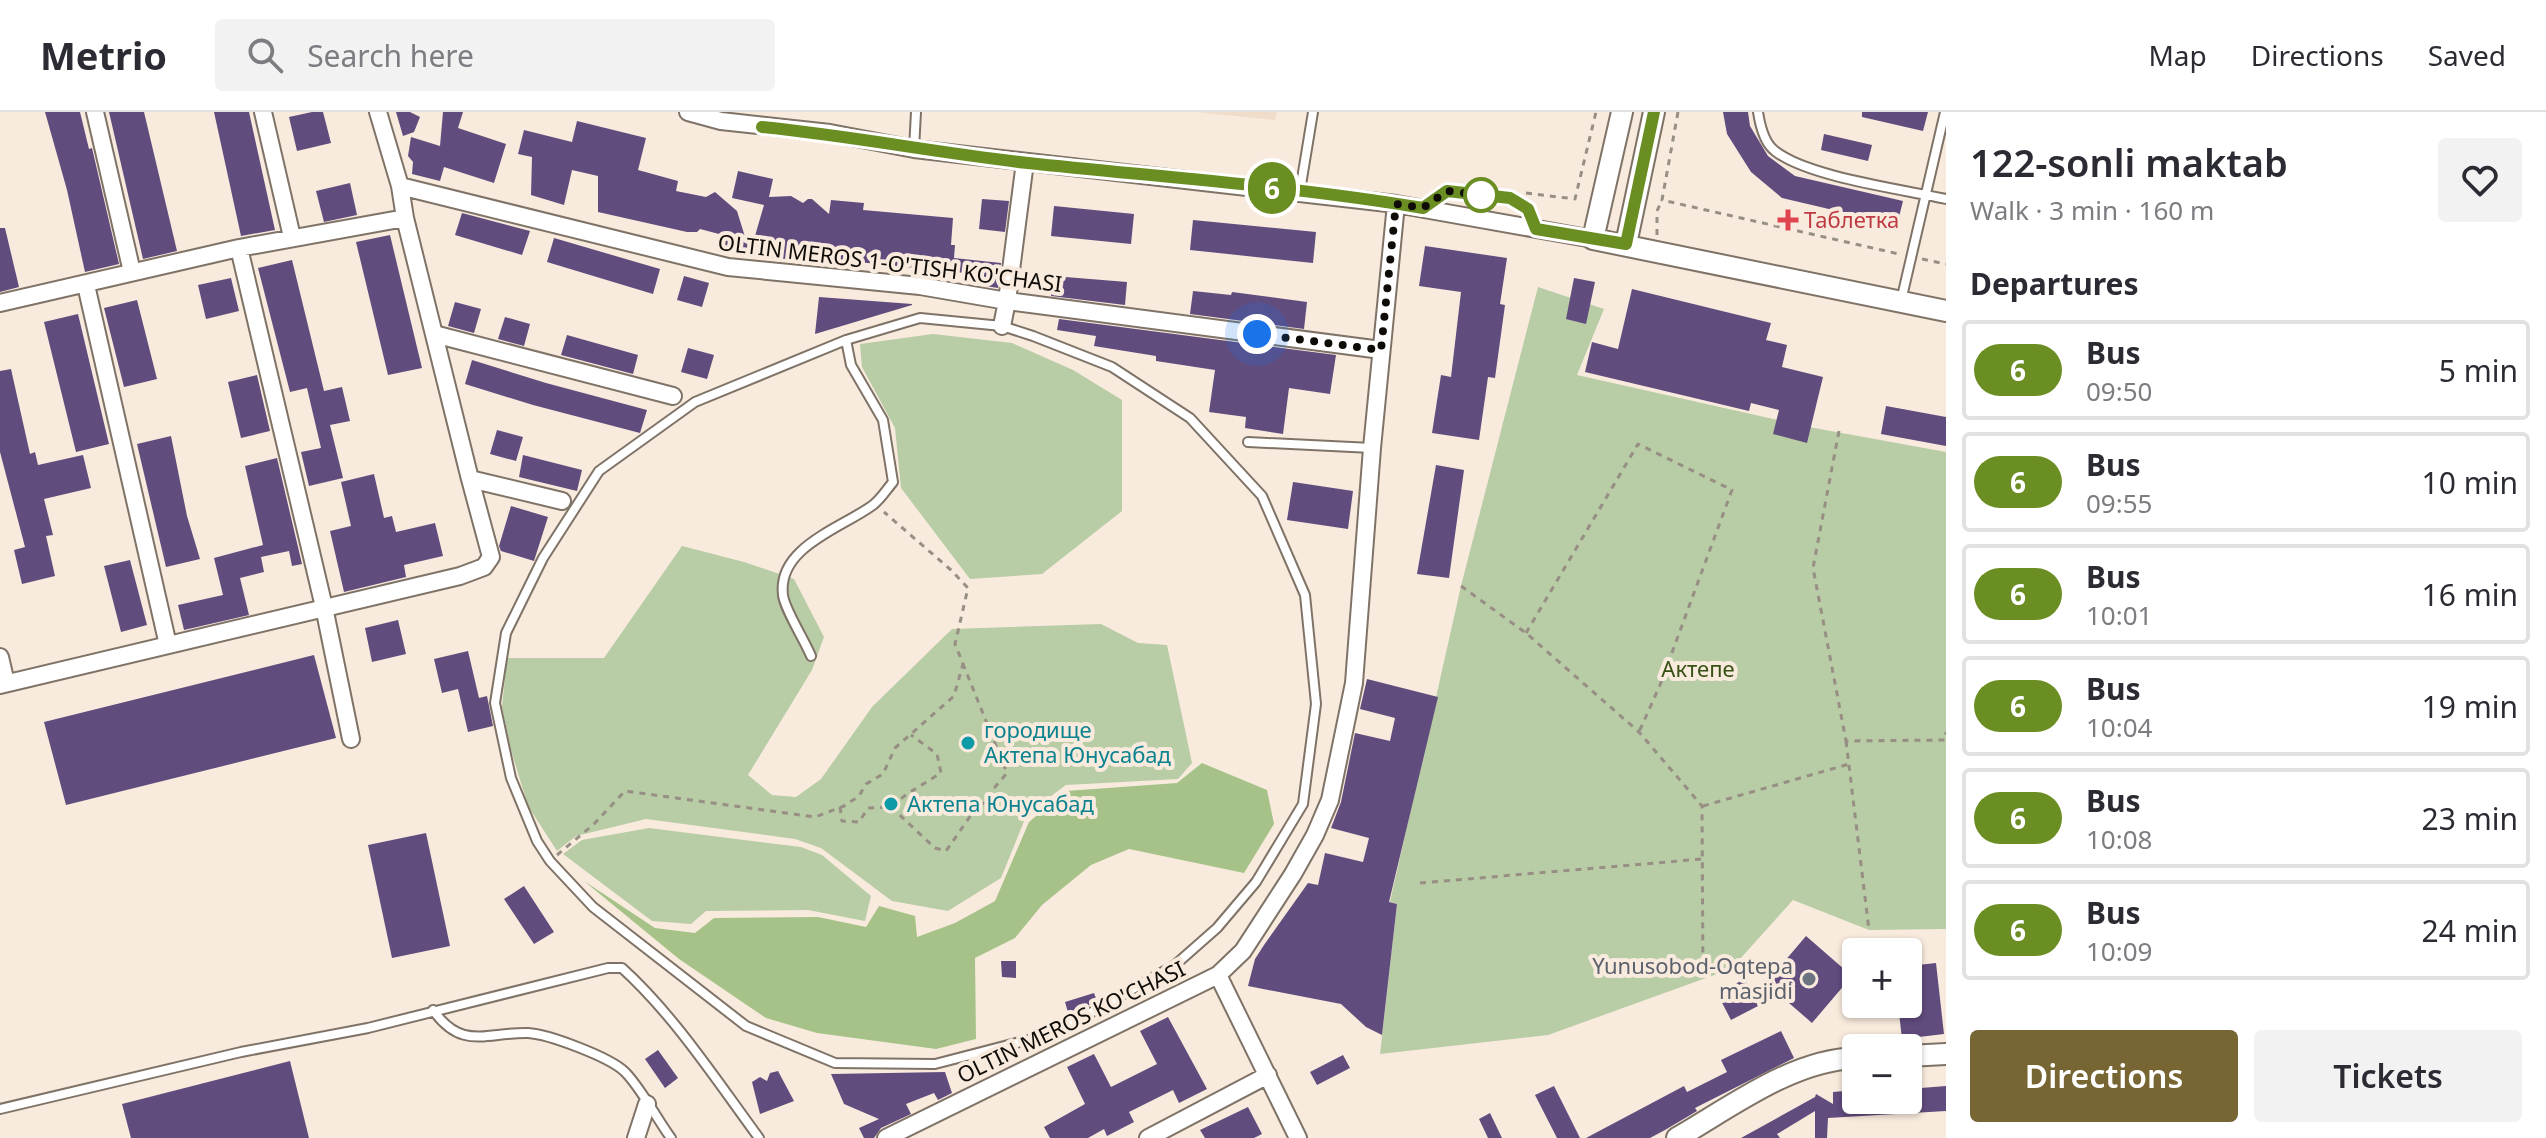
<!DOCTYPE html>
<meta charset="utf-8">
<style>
body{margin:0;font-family:"Noto Sans",sans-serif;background:#f2f2f3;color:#2b2b33;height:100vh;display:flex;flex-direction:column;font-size:30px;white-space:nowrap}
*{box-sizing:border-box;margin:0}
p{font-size:26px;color:#7c7c81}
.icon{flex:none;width:44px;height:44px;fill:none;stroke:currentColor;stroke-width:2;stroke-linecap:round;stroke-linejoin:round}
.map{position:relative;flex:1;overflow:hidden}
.sheet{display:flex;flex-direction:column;background:#fff;width:600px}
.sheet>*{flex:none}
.badge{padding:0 16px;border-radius:26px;font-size:28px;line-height:52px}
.fabs{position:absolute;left:1842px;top:826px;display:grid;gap:16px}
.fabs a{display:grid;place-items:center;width:80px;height:80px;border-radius:8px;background:#fff;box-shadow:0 2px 6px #0004;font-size:40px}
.you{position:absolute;width:40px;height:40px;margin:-20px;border:6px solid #fff;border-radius:50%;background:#1a73e8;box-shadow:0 0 0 12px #1a73e833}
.map>.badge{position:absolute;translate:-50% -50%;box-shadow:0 0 0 4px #fff}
h2{padding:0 24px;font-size:30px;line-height:72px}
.round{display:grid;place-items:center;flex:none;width:84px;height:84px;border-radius:8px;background:#f2f2f3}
.summary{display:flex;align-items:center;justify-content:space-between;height:136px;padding:0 24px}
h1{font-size:38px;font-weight:600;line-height:60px}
.cta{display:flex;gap:16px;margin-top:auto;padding:16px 24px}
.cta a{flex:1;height:92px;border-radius:8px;background:#776533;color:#fff;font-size:32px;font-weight:600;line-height:92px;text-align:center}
.cta a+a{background:#f2f2f3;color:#2b2b33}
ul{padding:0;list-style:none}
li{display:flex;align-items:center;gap:24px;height:100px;margin:0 16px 12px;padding:0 8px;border:4px solid #e1e1e2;border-radius:8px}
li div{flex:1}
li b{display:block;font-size:30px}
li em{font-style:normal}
li .badge{min-width:88px;font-weight:700;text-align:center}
header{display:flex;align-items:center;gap:48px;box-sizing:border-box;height:112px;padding:0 40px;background:#fff;border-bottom:2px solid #e1e1e2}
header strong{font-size:38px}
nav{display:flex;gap:44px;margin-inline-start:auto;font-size:28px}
.search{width:560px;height:72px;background:#f2f2f3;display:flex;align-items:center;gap:20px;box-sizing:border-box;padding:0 28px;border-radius:8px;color:#7c7c81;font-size:30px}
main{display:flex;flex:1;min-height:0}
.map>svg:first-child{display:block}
</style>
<header>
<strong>Metrio</strong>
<div class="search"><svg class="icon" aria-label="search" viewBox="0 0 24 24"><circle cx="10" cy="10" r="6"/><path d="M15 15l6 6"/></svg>Search here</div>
<nav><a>Map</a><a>Directions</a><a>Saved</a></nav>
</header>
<main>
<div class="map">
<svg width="1946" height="1026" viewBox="0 0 1946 1026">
<rect width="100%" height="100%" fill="#f8ebdd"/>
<path fill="#f0ddc9" d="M1196,0h81l-2,8z"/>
<path fill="#b8cca6" d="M1538,175l66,22 -27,66 232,52 137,25v477l-77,1 -76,-30 -62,69 -183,66 -168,19 17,-150 -7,-2 71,-316z
M933,222l79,9 61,27 49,30v111l-80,63 -72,5 -69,-91 -6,-60 -33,-61 -2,-23z
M682,434l62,16 50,17 30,58 -12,33 -64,105 24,20 24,2 25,-18 51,-72 80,-78 149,-5 37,19 29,2 25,118 -14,16 -112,6 -39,29 -26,64 -53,33 -56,-10 -71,-53 -26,-9 -149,-20 -70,17 -19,15 -29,-45 -17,-56 -9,-43 5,-49h97z
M649,716l152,19 21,8 49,41 -6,25 -57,-11 -102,1 -15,13 -39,-3 -89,-67 19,-14z"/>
<path fill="#a6c289" d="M1202,651l65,27 7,34 -30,49 -115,-24 -38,16 -49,40 -27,33 -40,20 1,81 -40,10 -119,-16 -51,-15 -87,-59 -95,-78 71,47 40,5 19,-15 104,-1 48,10 13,-21 36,10 2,21 38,-14 40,-22 34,-79 37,-31 111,-8z"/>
<path fill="#614c7e" d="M45,0h35l9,37 3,-1 27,116 -34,8 -18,-82z
M109,0h35l33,139 -34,8z
M214,0h35l26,118 -34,6z
M312,0h11l8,31 -34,8 -8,-34z
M396,0h14l10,5 -6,15 -11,4z
M443,0h20l-5,16 48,16 -12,39 -50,-16 -4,14 -28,-7 1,-12 -5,-6 3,-19 29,9z
M1723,0h25l2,14 18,30 27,20 108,25 -6,24 -115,-27 -31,-26 -24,-38z
M1862,0h66l-5,19 -61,-14z
M577,9l69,17 -8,32 40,11 -2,10 30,6 9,-5 22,19 13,42 14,-48 -32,-7 6,-27 35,8 -4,18 22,-1 12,7 5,-4h4l17,15 2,-14 33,3 -1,7 90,8 -2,27h4l-1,13 47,5 -3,25 -25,-4 1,-10 -116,-12v3l-96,-8 -46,-10 3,-13 -19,-5 -3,3h-10l-89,-20v-36l-26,-6 -8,35 -33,-10 1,-38 -14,-3 6,-24 48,12z
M1824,22l48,11 -4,16 -47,-11z
M350,71l7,32 -33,7 -8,-31z
M982,87l27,2 -4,31 -26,-3z
M1054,94l80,8 -3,30 -80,-8z
M462,101l68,18 -8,24 -67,-20z
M1193,108l123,12 -3,31 -123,-13z
M0,116h5l14,59 -19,5z
M390,123l32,133 -34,7 -32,-133z
M554,126l106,31 -7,25 -106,-32z
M1425,134l82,12 -7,46 5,1 -10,73 -7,-1 -9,63 -47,-7 9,-58 10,2 10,-85 -42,-6z
M292,148l32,131 18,-4 8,34 -20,4 13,53 -34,8 -8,-34 20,-4 -14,-60 -17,4 -32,-124z
M684,164l25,7 -7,24 -25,-7z
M1053,164l74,6 -2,23 -74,-9z
M231,166l8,33 -33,8 -8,-34z
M1574,166l21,4 -9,42 -20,-5z
M1632,177l139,34 -5,17 21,5 -5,22 41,10 -16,66 -34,-9 6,-24 -28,-7 -2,8 -164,-39 7,-30 26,7z
M1193,179l38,4 1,-3 75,10 -3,27 -114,-15z
M819,185l93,7v1l-97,29z
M137,188l20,79 -33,8 -20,-79z
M455,190l26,7 -7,24 -26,-7z
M78,202l31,130 -33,8 -32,-130z
M505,205l25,7 -6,22 -26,-7z
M1059,207l277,36 -6,39 -41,-6 -6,46 -38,-6 1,-11 -37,-5 6,-42 -59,-9v-5l-62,-10 2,-10 -39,-6z
M567,223l71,20 -5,19 -72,-19z
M688,236l26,7 -7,24 -26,-7z
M472,248l74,23 101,27 -7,23 -107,-28 -68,-21z
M11,257l19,85 5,-2 3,13 45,-10 8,33 -47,11 9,36 -7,1 9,40 -33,8 -8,-34 11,-3 -25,-95v-81z
M257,263l13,56 -29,7 -13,-56z
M1886,294l60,11v29l-65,-12z
M497,318l26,7 -7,24 -26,-7z
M171,324l16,80 13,43 -34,8 -29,-123z
M523,343l59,15 -5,21 -58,-14z
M277,346l25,106 -10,2 -3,-15 -28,6 3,15 -24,6 9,37 -65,15 -6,-25 45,-10 -9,-37 49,-13 -18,-79z
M1436,353l28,5 -15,108 -32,-4z
M374,362l10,44 8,-2 4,16 39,-9 8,33 -39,9 2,12 -62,15 -14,-61 21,-5 -10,-44z
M1293,370l60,9 -5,38 -61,-9z
M511,394l37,11 -14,44 -33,-10 -2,-5z
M130,448l17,65 -26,7 -17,-66z
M398,508l8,34 -34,8 -7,-34z
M468,539l11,47 8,-2 6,30 -25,6 -10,-43 -16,4 -8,-34z
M314,543l22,83 -270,67 -22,-83z
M1367,567l71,18 -49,205 8,2 -15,131 -16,-8 -25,-23 -93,-18 7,-27 9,-14 44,-62 10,2 7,-32 38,9 6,-24 -38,-10 10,-26 14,-69 35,8 5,-23 -35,-9z
M426,721l24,113 -58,12 -24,-113z
M524,774l30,46 -20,12 -30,-45z
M1806,824l46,40 -40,47 -46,-40z
M1001,849h15v17l-14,-1z
M1936,851l8,71 -42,5 -4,-35h10v-38z
M1745,867l13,27 -27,14 -14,-27z
M1094,881l3,8 -28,15 -4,-14z
M1168,905l39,72 -28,14 -6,-13 -44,22 5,10 -27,14 -3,-7 -16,9h-38l-6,-11 41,-23 -18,-37 27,-13 17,33 46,-23 -17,-33z
M1781,919l13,27 -99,50 2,3 -32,19 -15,8h-64l98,-52 3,6 40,-20 -6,-12z
M658,938l20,28 -13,10 -20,-29z
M1343,943l7,13 -33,17 -7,-13z
M290,949l19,77h-178l-9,-34z
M778,959l16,30 -34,13 -8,-32 8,-5 7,4 3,-8z
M945,960l7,21 -14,7 -4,-7 -28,11 5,10 -30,14 -7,10h-10l-5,-10 20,-9 -35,-15 -13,-30z
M1554,974l26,52h-23l-22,-43z
M1946,974v25l-118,7 -1,20h-12v-27l-38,23 3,4h-39l74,-41 1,-3 17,10v-12l23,-2v10h52v-11z
M1248,995l14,27 -8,4h-49l-5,-8z
M1490,1001l12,25h-14l-9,-19z"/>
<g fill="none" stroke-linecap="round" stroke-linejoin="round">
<defs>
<path id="service" d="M1758,0c2,13 6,31 17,39 33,26 126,38 171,48
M914,37l2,-37
M1300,79l13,-79
M1423,96l24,-17 63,7 18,11 8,19
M1901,189l44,-189
M920,206l82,8 31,10 79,31 78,51 72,78 43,99 11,109 -13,100 -47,78 -39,46 -42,37 -120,68 -120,31 -100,-1 -89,-37 -153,-119 -43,-46 -13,-20 -26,-63 -16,-75 11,-70 37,-75 56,-87 96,-69 151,-62z
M1248,330l124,6
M811,544c-6,-15 -27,-48 -28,-61 -6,-48 59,-67 90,-90 8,-6 14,-16 20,-23l-10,-62 -32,-55 -5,-25
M433,898c29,41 53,22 95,23 20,1 82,24 97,39 16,16 32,47 46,66
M0,997l241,-57 127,-24 240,-60h14c52,47 95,113 137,170"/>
<path id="minor" d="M95,0l37,160
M263,0l29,125
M378,0l22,74 5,32 65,261 92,22
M688,0l33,9 109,12 84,16 482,55 197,35
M400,74l328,81 192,19 87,15 374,49
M239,136l85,359 27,132
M86,173l82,360
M0,191l239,-55 166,-30
M1002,214l5,-25 18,-139
M434,222l239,62
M0,545l6,26
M0,573l460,-109 24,-9 7,-10 -21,-78
M1218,863l80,163
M636,1026l11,-34
M886,1026l332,-163 25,-24 50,-77 22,-39 15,-35 24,-117 18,-235 24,-244
M1148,1026l120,-63"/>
<path id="tertiary" d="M1622,0l-29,127 353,72
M1626,132l28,-132
M1908,944l38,-2
M1677,1026c54,-31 115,-78 179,-80"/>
</defs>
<use href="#service" stroke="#7f7367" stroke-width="12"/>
<use href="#minor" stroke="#7f7367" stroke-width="20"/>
<use href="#tertiary" stroke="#7f7367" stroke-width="24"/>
<path stroke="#978e84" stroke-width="3" stroke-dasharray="6 6" stroke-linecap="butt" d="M1678,0l-16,88 237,54
M1526,81l49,6 21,-87
M1657,123v-24l5,-11
M1922,147l24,5
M1839,319l-26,137 33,173 99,-1 1,-8
M1461,474l65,47 113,99 63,74 1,173
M1526,521l112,-189 94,46 -72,195 -21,47
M1846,629l23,189
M1703,694l146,-42
M840,695l2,14 17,1 9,-14 23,-1 16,-13 34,-21 -4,-19 -26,-19
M891,695l44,41 11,3 32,-46 16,-5 1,-13 12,-14 -44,-109
M557,743l37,-31 31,-33 190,26 29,-11 15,-10 7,-12 17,-10 12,-26 59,-52 9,-32 -8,-20 13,-56 -17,-18 -67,-58
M1420,771l282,-24"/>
<use href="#service" stroke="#fff" stroke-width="8"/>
<use href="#minor" stroke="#fff" stroke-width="16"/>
<use href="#tertiary" stroke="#fff" stroke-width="20"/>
</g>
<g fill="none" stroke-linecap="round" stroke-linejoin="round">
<defs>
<path id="line" d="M762,15c90,9 177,26 266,36 132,14 264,23 395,45l24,-17 63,7 18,11 8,20 90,15 28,-132"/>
</defs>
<use href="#line" stroke="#fff" stroke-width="18"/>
<use href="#line" stroke="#6b8e23" stroke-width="12"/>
<path stroke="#0f0b07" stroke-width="8" stroke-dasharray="0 14.4" d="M1257,222l124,16 15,-146 27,4 24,-17 34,4"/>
</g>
<circle fill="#fff" stroke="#6b8e23" stroke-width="4" cx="1481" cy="83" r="16"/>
<path fill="#e0444e" stroke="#f8ebdd" stroke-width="3" d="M1784 96h8v8h8v8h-8v8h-8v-8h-8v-8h8z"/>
<g fill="#0f9aa8" stroke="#f8ebdd" stroke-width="3">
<circle cx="968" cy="631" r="8"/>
<circle cx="891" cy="692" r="8"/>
</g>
<circle fill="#6b7280" stroke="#f8ebdd" stroke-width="3" cx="1809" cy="867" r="8"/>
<g text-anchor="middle" stroke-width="8" stroke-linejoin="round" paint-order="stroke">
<g font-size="22" fill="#be3a42" stroke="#f8ebdd" text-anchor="start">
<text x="1804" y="116">Таблетка</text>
</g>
<g font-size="22" fill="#0f0b07" stroke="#f8ebdd">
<text transform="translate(890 151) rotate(7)" y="8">OLTIN MEROS 1-O'TISH KO'CHASI</text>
<text transform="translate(1071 910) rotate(-26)" y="8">OLTIN MEROS KO'CHASI</text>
</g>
<g font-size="22" fill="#365014" stroke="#f8ebdd">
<text x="1698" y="565">Актепе</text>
</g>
<g font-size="22" fill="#0d838f" stroke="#f8ebdd" text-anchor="start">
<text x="984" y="626">городище<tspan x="984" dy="25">Актепа Юнусабад</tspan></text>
<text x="907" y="700">Актепа Юнусабад</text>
</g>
<g font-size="22" fill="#5b616d" stroke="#f8ebdd" text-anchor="end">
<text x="1793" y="862">Yunusobod-Oqtepa<tspan x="1793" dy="25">masjidi</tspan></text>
</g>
</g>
</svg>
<div class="fabs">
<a>+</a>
<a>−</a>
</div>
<div class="you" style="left:1257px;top:222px"></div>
<b class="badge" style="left:1272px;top:76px;background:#6b8e23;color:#fff">6</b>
</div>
<section class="sheet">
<div class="summary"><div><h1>122-sonli maktab</h1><p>Walk · 3 min · 160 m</p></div><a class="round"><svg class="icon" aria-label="heart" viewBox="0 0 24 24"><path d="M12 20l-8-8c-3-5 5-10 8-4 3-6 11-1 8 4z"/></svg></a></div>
<h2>Departures</h2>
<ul>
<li><span class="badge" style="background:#6b8e23;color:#fff">6</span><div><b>Bus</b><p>09:50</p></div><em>5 min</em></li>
<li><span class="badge" style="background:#6b8e23;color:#fff">6</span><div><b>Bus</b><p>09:55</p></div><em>10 min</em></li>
<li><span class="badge" style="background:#6b8e23;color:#fff">6</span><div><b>Bus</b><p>10:01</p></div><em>16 min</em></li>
<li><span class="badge" style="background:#6b8e23;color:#fff">6</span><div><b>Bus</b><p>10:04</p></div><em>19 min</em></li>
<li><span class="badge" style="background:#6b8e23;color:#fff">6</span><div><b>Bus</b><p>10:08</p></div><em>23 min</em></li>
<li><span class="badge" style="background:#6b8e23;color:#fff">6</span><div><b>Bus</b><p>10:09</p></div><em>24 min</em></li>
</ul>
<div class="cta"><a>Directions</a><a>Tickets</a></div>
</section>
</main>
